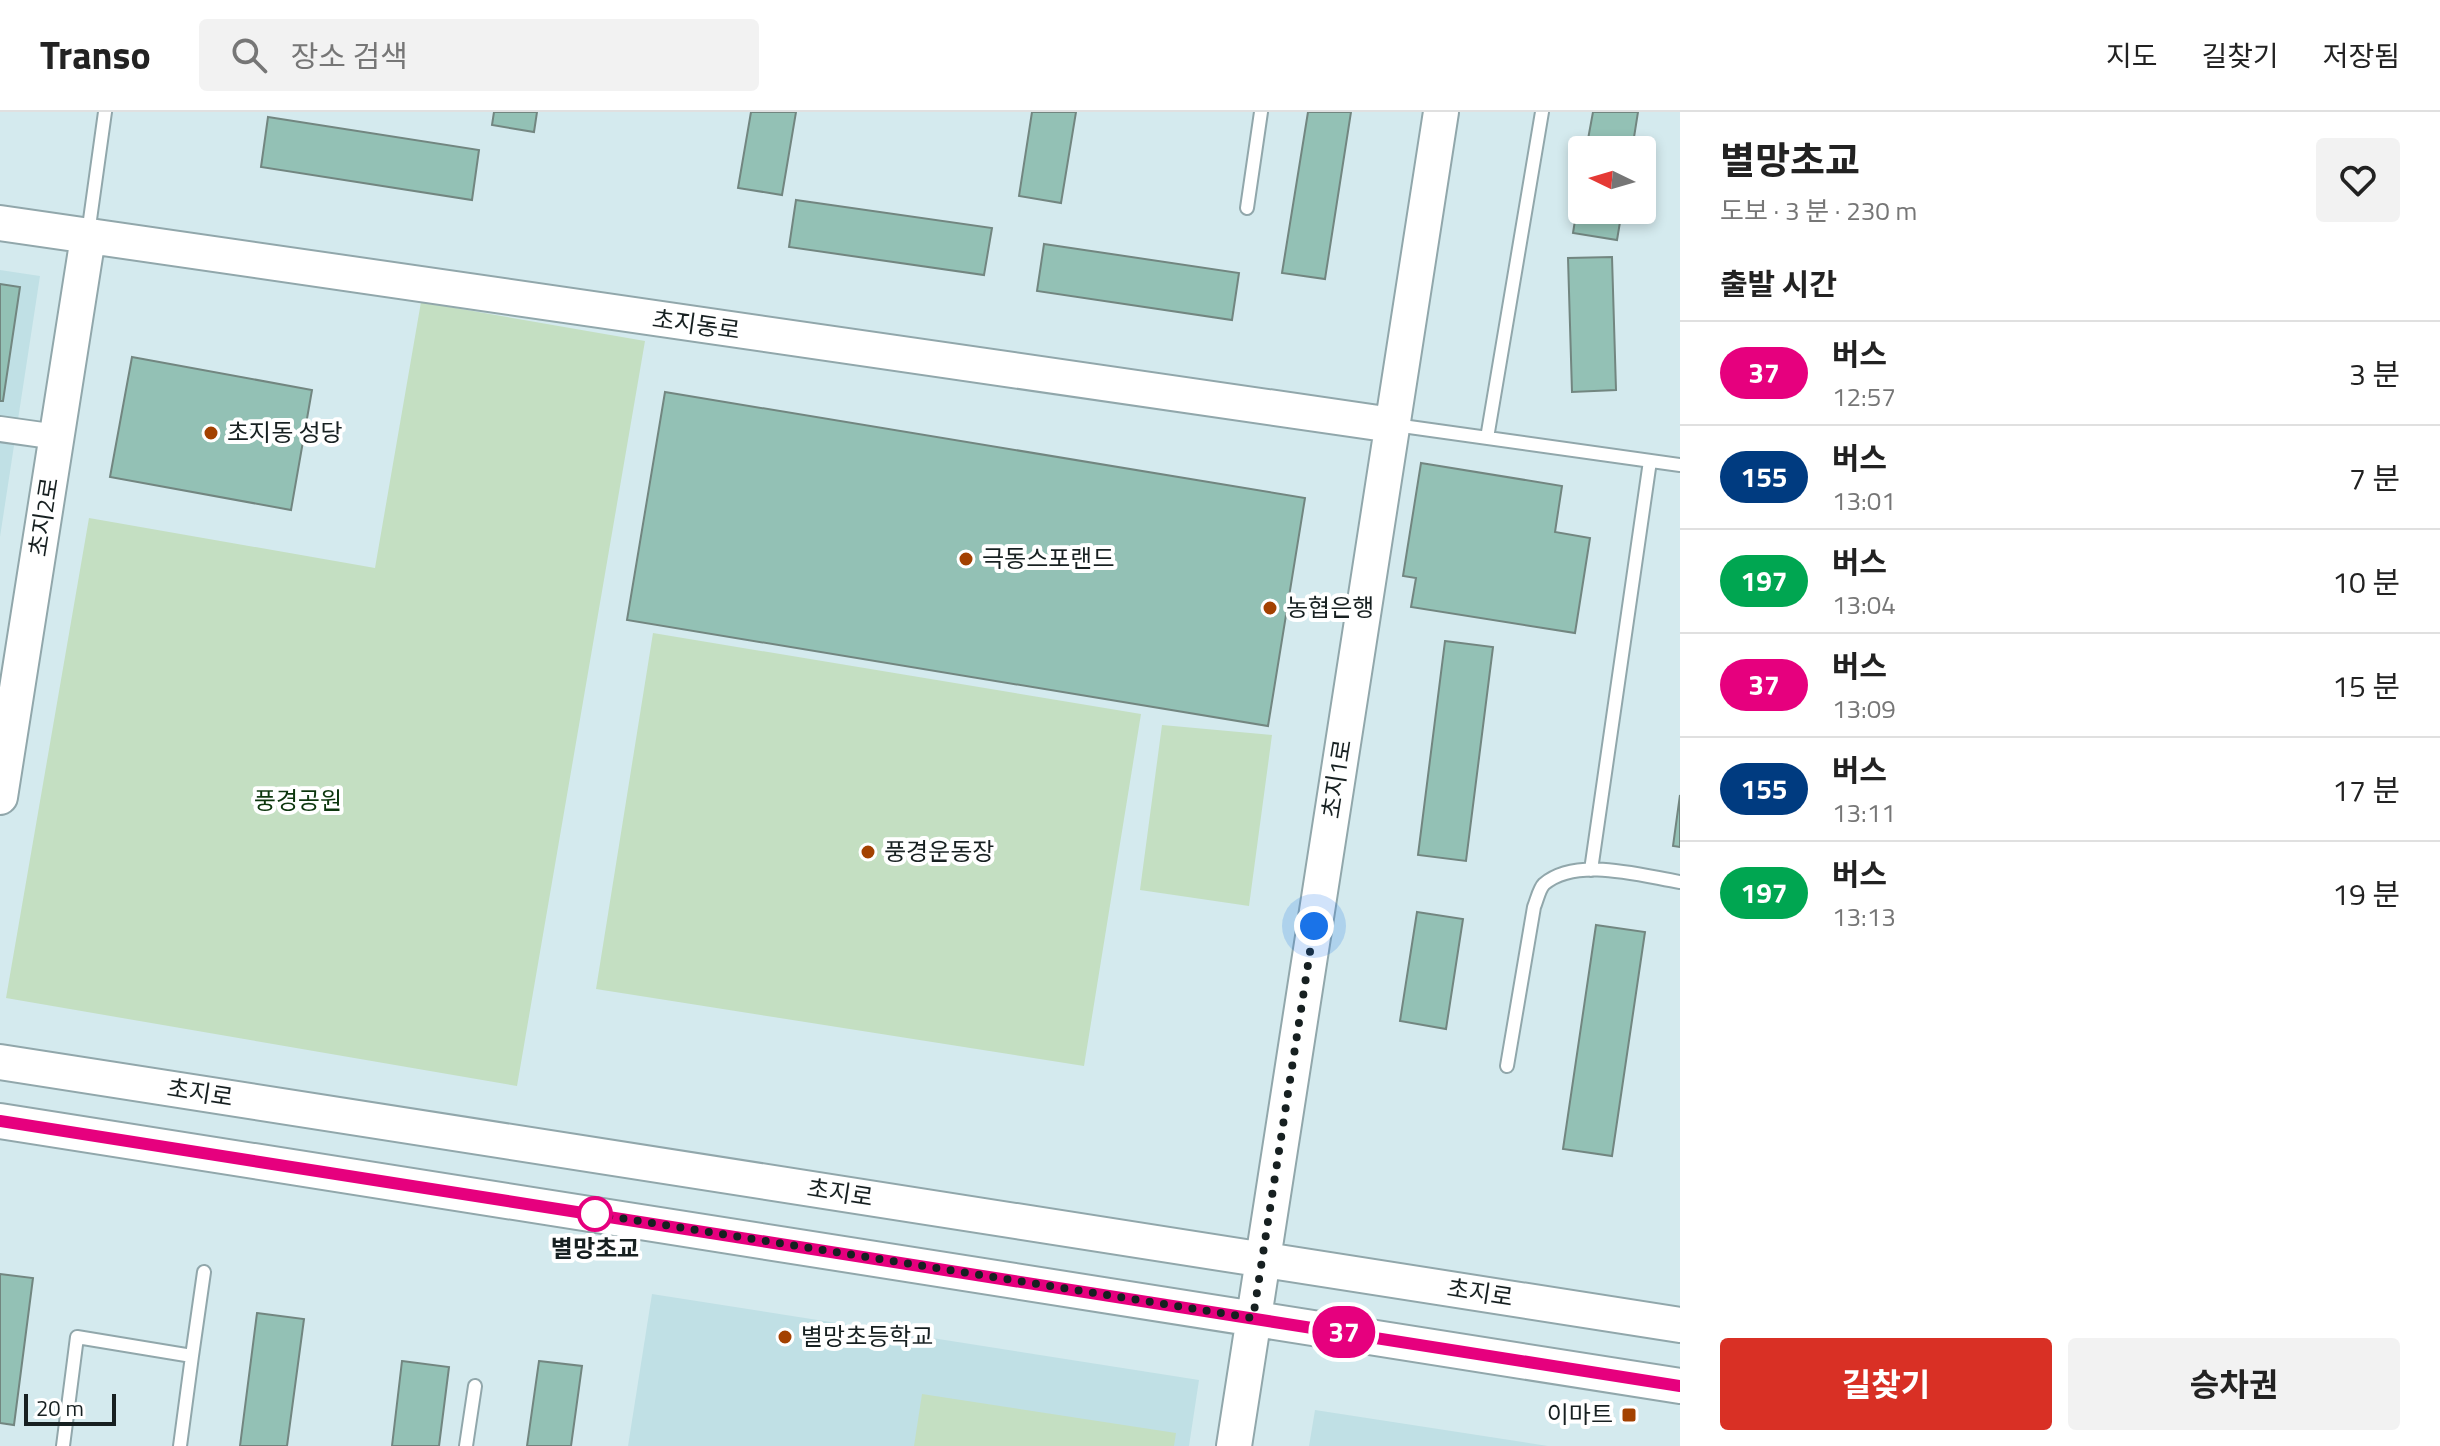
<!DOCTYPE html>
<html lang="ko">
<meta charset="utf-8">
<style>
body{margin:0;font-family:"Titillium Web","Noto Sans KR",sans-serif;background:#f2f2f2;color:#222;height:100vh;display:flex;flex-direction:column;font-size:30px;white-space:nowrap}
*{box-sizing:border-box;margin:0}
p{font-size:26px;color:#767676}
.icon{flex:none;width:44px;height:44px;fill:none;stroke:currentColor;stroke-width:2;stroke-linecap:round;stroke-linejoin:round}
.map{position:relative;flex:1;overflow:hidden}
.details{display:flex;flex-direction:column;background:#fff;width:760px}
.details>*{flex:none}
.badge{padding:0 16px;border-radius:26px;font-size:28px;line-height:52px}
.needle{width:52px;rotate:275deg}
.fabs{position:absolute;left:1568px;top:24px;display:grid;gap:16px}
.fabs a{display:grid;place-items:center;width:88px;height:88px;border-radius:8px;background:#fff;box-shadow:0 4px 12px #0003;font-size:40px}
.scale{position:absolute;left:24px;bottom:20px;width:92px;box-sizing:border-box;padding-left:8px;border:4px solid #172021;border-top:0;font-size:22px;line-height:28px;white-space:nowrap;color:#172021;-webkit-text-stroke:6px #fff;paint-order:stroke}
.you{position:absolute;width:40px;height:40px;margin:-20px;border:6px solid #fff;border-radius:50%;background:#1a73e8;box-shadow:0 0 0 12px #1a73e833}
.map>.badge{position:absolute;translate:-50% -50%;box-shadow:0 0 0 4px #fff}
h2{padding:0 40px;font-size:30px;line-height:72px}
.round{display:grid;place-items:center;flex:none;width:84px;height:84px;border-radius:8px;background:#f2f2f2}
.overview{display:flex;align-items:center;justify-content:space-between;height:136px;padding:0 40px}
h1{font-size:38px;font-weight:700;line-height:60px}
.cta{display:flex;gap:16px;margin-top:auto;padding:16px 40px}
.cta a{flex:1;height:92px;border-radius:8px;background:#d93025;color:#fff;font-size:32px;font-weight:700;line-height:92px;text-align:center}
.cta a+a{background:#f2f2f2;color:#222}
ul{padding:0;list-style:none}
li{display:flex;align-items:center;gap:24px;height:104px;padding:0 40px;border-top:2px solid #e0e0e0}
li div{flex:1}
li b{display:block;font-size:30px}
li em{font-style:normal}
li .badge{min-width:88px;font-weight:700;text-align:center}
header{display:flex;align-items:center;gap:48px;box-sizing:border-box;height:112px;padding:0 40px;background:#fff;border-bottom:2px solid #e0e0e0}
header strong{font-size:38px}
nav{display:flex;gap:44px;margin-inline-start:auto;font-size:28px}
.search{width:560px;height:72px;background:#f2f2f2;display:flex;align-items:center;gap:20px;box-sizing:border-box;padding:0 28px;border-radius:8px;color:#767676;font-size:30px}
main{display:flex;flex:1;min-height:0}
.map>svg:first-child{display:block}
</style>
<header>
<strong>Transo</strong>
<div class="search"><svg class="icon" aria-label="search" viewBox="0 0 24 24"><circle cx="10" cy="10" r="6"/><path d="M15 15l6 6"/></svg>장소 검색</div>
<nav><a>지도</a><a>길찾기</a><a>저장됨</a></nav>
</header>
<main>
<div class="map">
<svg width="1680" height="1334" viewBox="0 0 1680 1334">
<rect width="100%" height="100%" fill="#d4eaee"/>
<path fill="#c0e0e5" d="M0,158l40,6 -40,261z
M652,1182l547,86 -10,66h-561z
M1315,1298l233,36h-239z"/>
<path fill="#c4dfc2" d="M421,190l224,39 -128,745 -511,-88 83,-480 286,50z
M653,521l488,81 -57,352 -488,-77z
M1162,613l110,10 -23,171 -109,-16z
M922,1282l254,39 -2,13h-260z"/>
<path fill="#93c1b5" stroke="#728680" stroke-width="2" d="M494,0h43l-3,20 -42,-7z
M751,0h45l-14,83 -44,-7z
M1032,0h44l-15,91 -42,-7z
M1308,0h43l-26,167 -43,-6z
M1593,0h45l-6,38h-46z
M268,5l211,33 -7,50 -211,-33z
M1582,65v33h40l-5,30 -44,-7z
M796,88l196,28 -8,47 -195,-28z
M1044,132l195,29 -7,47 -195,-29z
M1612,145l4,133 -44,2 -4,-134z
M0,172l20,3 -17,114h-3z
M132,245l180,33 -21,120 -181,-33z
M665,280l640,106 -37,228 -641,-106z
M1421,351l141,23 -7,46 35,6 -15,95 -164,-26 5,-29 -13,-2z
M1445,529l48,6 -27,214 -48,-6z
M1680,683v52l-7,-1z
M1417,800l46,7 -17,110 -46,-8z
M1596,813l49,7 -33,224 -49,-7z
M0,1162l33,4 -19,147 -14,-2z
M257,1201l47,6 -17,127h-47z
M402,1249l47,6 -10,79h-47z
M539,1249l43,5 -11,80h-44z"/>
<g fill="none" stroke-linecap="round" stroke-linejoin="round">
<defs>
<path id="lane" d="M1247,96l14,-96
M88,122l17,-122
M1395,313l285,40
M1487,326l55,-326
M1591,758l59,-409
M1507,954l27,-159c3,-7 5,-18 10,-23 33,-28 98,-8 136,-2
M192,1244l12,-84
M63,1334l14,-109 115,19 -12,90
M466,1334l9,-60"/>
<path id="street" d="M0,317l57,8"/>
<path id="secondary" d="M0,111l1392,202
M0,685l88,-560
M0,950l1680,263
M0,1009l1680,265
M1234,1334l207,-1334"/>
</defs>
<use href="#lane" stroke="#91a7ab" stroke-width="16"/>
<use href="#street" stroke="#91a7ab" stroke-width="28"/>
<use href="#secondary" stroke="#91a7ab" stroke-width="38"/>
<use href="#lane" stroke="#fff" stroke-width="12"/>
<use href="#street" stroke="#fff" stroke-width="24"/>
<use href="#secondary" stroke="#fff" stroke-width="34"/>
</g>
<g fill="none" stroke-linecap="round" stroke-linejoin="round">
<defs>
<path id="line" d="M0,1009l1680,265"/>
</defs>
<use href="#line" stroke="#fff" stroke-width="18"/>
<use href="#line" stroke="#e6007e" stroke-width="12"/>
<path stroke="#172021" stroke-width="8" stroke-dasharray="0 14.4" d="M595,1102l658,104 61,-392"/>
</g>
<g fill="#a34100" stroke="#fff" stroke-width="3">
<circle cx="211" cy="321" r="8"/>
<circle cx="966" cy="447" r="8"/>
<circle cx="1270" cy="496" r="8"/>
<circle cx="868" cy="740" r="8"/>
<circle cx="785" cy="1225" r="8"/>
<rect x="1621" y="1295" width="16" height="16" rx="4"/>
</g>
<circle fill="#fff" stroke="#e6007e" stroke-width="4" cx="595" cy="1102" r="16"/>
<g text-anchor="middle" stroke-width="8" stroke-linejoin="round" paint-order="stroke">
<g font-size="24" fill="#172021" stroke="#fff">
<text transform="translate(696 213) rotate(8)" y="8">초지동로</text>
<text transform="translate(44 405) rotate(-81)" y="8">초지2로</text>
<text transform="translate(1337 667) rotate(-81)" y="8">초지1로</text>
<text transform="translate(200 981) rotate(9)" y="8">초지로</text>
<text transform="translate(840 1081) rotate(9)" y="8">초지로</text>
<text transform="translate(1480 1181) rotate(9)" y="8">초지로</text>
</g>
<g font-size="24" fill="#172021" stroke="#fff" text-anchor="start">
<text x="227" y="329">초지동 성당</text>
<text x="982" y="455">극동스포랜드</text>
<text x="1286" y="504">농협은행</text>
<text x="884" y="748">풍경운동장</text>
<text x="801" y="1233">별망초등학교</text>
<text x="1613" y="1311" text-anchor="end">이마트</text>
</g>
<g font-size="24" fill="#0c360d" stroke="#fff">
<text x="298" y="697">풍경공원</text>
</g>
<g font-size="24" font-weight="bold" fill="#172021" stroke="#fff">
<text x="595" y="1145">별망초교</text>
</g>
</g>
</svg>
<div class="fabs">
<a><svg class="needle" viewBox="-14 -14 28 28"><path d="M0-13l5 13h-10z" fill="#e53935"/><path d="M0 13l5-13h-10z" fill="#767676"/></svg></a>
</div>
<div class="scale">20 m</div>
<div class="you" style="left:1314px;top:814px"></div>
<b class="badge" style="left:1344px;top:1220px;background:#e6007e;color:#fff">37</b>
</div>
<section class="details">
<div class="overview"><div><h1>별망초교</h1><p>도보 · 3 분 · 230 m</p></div><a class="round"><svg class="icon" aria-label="heart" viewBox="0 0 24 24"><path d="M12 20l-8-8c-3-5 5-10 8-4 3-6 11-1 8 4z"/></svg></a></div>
<h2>출발 시간</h2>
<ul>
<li><span class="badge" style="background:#e6007e;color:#fff">37</span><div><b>버스</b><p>12:57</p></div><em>3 분</em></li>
<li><span class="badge" style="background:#003b80;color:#fff">155</span><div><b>버스</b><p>13:01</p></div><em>7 분</em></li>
<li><span class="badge" style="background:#00a651;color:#fff">197</span><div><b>버스</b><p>13:04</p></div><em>10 분</em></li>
<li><span class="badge" style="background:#e6007e;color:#fff">37</span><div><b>버스</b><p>13:09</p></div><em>15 분</em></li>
<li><span class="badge" style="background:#003b80;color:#fff">155</span><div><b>버스</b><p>13:11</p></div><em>17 분</em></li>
<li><span class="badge" style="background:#00a651;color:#fff">197</span><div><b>버스</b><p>13:13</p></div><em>19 분</em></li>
</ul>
<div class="cta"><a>길찾기</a><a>승차권</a></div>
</section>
</main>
